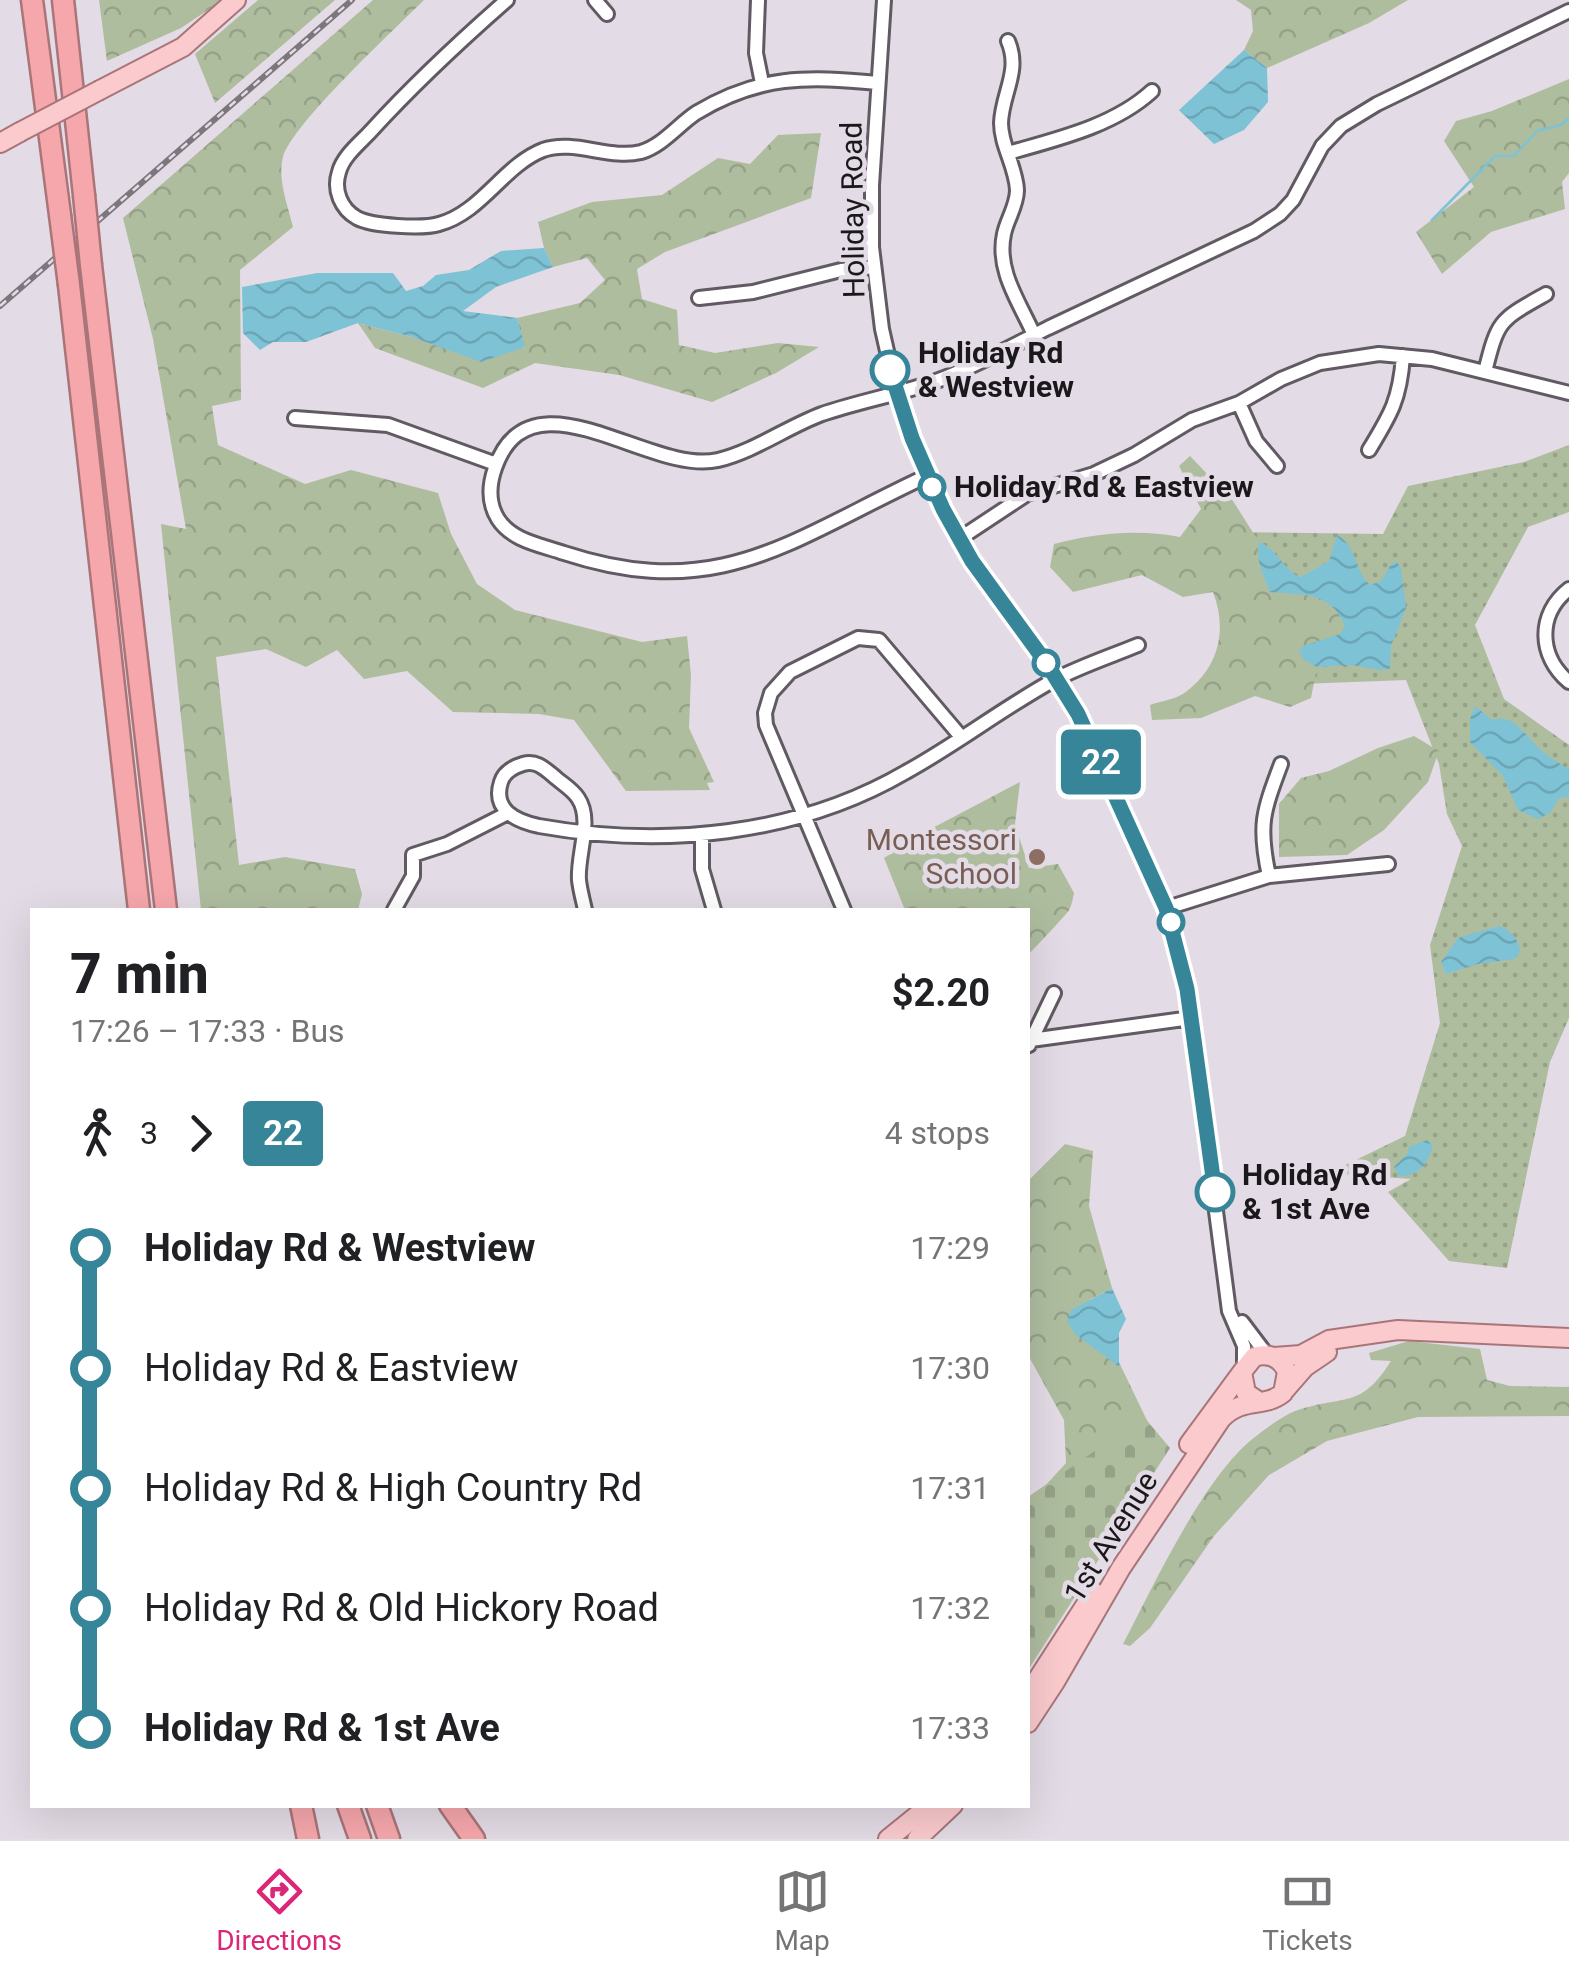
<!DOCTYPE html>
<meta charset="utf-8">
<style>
body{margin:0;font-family:Roboto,sans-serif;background:#f2f2f2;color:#202124;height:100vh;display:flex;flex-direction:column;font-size:38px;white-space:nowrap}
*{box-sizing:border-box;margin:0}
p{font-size:32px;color:#757577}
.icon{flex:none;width:55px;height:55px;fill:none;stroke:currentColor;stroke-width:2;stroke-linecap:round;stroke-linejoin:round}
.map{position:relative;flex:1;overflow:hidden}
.drawer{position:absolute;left:30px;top:908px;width:1000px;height:900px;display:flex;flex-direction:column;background:#fff;border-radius:0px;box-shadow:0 10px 40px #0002}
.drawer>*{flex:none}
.badge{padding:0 20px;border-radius:8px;font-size:35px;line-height:65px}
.map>.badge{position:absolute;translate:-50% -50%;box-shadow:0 0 0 5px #fff}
.legs{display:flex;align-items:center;gap:15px;height:110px;padding:0 40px;font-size:32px}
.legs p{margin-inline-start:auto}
.overview{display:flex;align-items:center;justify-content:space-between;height:170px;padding:0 40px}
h1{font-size:55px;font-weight:800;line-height:75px}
ul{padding:0 40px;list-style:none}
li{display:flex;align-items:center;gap:35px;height:120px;font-size:38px}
li i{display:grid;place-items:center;width:15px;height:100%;margin:0 12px;background:currentColor}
li i::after{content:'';width:25px;height:25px;margin:-12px;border:8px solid;border-radius:50%;background:#fff}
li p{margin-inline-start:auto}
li:first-child i{background:linear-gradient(#0000 50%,currentColor 0)}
li:last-child i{background:linear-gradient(currentColor 50%,#0000 0)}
.dock{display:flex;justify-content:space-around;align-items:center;height:140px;border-top:2px solid #e0e0e0;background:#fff;font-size:28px;color:#757577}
.dock a{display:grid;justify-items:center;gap:5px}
.dock .selected{color:#db2777}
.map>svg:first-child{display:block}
</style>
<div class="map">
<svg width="1569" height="1839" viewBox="0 0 1569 1839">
<defs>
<pattern id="grass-dots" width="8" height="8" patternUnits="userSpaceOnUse" patternTransform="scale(2.5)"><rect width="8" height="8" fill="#afbd9f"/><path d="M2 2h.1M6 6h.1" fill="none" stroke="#96a288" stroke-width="1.8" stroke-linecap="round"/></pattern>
<pattern id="forest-crowns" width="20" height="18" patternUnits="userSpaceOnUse" patternTransform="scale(2.5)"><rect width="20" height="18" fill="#afbd9f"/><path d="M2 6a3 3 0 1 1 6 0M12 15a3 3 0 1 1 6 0" fill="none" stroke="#96a288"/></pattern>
<pattern id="cemetery-stones" width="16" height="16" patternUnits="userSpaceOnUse" patternTransform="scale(2.5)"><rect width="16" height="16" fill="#afbd9f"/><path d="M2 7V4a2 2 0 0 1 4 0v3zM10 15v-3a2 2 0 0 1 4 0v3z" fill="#96a288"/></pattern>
<pattern id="water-waves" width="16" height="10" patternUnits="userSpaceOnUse" patternTransform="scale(2.5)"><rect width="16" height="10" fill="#7ec2d5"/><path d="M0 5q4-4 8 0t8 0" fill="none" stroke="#6ca6b6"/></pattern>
</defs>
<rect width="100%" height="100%" fill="#e3dbe5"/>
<path fill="url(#grass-dots)" d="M1569,445v67l-41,15 -53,98 29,74 65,46v273l-19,44 -43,206 -58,-7 -61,-69 23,-13 -82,-6 76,-37 35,-113 -10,-78 32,-99 -15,-32 -8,-50 -33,-84 -106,4 -72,-152 155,2 25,-48 116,-24z"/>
<path fill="url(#forest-crowns)" d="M99,0h124l-42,28 -74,33z
M258,0h77l-120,103 -20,-49z
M373,0h51c-28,28 -132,124 -141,157 -6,22 5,49 10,70l-53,43 1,130 -29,6 6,39 87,39 46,-14 87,23 13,41 26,50 38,26 127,32 45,-6 4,39 -2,53 25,54 -7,1 3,7 -84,1 -52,-71 -35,-6 -86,-2 -46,-41 -43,8 -27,-29 -31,17 -40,-18 -50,8 23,208 46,-8 70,12 7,25 -4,16h-157l-40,-386 25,5 -33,-190 -30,-121z
M1236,0h172l-39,23 -102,45 -23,-18 9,-19 -2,-21z
M1569,79v94l-7,9 3,27 -74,23 -49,42 -26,-42 58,-45 -30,-46 12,-20 36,-10z
M821,133l-10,65 -146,54 -28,17 5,30 35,11 2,35 36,8 63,-10 41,4 -43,26 -64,29 -93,-27 -84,-12 -52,25 -108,-40 -17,-25 54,14 112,11 -7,-30 63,-15 25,-23 -18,-22 -34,9 -9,-19 -6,-26 54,-20 70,-7 56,-37 32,6 28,-29z
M1190,456l43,45 26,41 -2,11 33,41c26,-3 45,8 55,32l-5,8 -36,12v14l13,7 -6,31 -21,9 -35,-11 -54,22 -49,2 -2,-15c11,-4 28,-6 37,-14 33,-25 40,-63 26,-99l-30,5 -41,-22 -69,17 -23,-25 4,-23c43,-11 83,-15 126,-7l21,-28 -22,-43z
M1414,736l25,15 -11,31 -44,48 -37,25 -68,2v-53l22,-26 28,-7 49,-23z
M1020,782l-5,42 14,44 29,-4 16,29c0,1 -3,15 -5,17 -2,4 -38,42 -41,45v-45h-123l-21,-52 41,-26z
M1065,1144l28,7 -4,55 23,82 -23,12 65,135 -121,64 33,-36 -2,-43 -36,-65v-174z
M1409,1341l71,8 7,31 23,6 59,1v29l-151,1 -91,24 -58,34 -55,61 -64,92 -20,18 -7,-2c31,-59 81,-168 132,-207 13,-10 31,-24 46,-28 47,-14 60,-1 90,-48l-20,-1 -2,-7z"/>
<path fill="url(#cemetery-stones)" d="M1144,1417l26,31 -142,222v-173z"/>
<path fill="url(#water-waves)" d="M1244,50l23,18 1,34 -24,28 -30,14 -35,-34z
M544,248l9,19 -57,20 -33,24 54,7 8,29 -44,15 -69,-25 -54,-14 -52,19h-33l-13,8 -17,-17 -1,-46 75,-14h76l13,18 17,-5 13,-11 33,-5 32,-19z
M1337,535c21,12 17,35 33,50l11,-4 11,-18 5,-1 4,6 5,40 -15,38 -1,23 -11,1 -27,-5 -35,2 -13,-7 -5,-9 4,-5 37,-12 5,-8c-14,-35 -43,-31 -75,-34 -7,-17 -15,-33 -11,-50 19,7 25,30 42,35l28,-16z
M1475,706l17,14c20,-7 30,11 44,25 8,9 22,18 33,24v28l-10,1 -9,15 -12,6 -20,-9 -15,-34 -33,-34v-23z
M1499,926c12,4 19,12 21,25l-5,8 -37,5 -32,10 -5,-12 17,-24z
M1427,1140l6,6c-5,17 -14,31 -34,30l-5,-9 14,-14 1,-6z
M1112,1288l14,31 -7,14v34l-44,-33 -8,-13 4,-11z"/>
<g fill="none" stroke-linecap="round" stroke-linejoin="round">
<path stroke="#7ec2d5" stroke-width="2.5" d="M1432,220l63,-64h19l23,-25 24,-6 8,-7"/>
<defs>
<path id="minor" d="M507,0c-48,42 -93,84 -136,131 -11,12 -28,25 -32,41 -6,18 2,37 18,46 15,8 65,11 82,6 42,-11 65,-59 104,-74 31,-11 67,10 98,2 21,-6 37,-27 55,-39 63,-38 111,-37 182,-30
M595,0l12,14
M758,0l-2,53 6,30
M884,0l-12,185v62l10,82 12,53 17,56 32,71 29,52 75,102 31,52 89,193 20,81 42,322 15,35v21
M1008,41c13,30 -6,52 -7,82 0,23 15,44 16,67 0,16 -10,29 -13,44 -8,37 16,69 30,101
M1008,153c49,-14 106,-27 144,-62
M699,298l54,-6 88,-22 33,-3
M1485,372c13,-53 15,-52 61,-78
M1239,403l17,38 21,25
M295,418l93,7 108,39
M1369,450c22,-36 31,-51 34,-94
M927,476c-136,63 -207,128 -363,77 -23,-8 -52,-12 -66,-34 -10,-16 -9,-34 -3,-51 36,-102 155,8 223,-8 37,-9 69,-33 104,-46 38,-13 79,-20 117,-34 37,-14 73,-34 109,-52 69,-32 137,-65 206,-97l26,-17 13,-14 29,-54 19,-20 36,-22 192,-93
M959,539l68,-45 67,-20 40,-19 58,-35 47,-17 42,-24 39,-16 59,-9 53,5 137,34
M1569,589c-32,25 -31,67 0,93
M702,834v35l12,41
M1269,876c-11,-51 -6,-64 12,-112
M1167,908l102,-32 119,-12
M394,910l19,-34v-21l34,-11 59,-30
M585,910c-2,-10 -5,-20 -6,-30 -2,-25 14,-60 -1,-82 -5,-8 -15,-14 -22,-20 -11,-9 -19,-18 -33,-14 -10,3 -19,8 -22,18 -9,28 15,39 38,44 123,22 257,10 367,-54 51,-28 97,-64 148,-92 27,-14 57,-24 84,-35
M844,910l-78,-185 -1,-12 6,-20 19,-21 68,-34 21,2 83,98
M1031,1040l160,-22
M1029,1045l25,-52
M1242,1322l25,33"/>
<path id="major" d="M100,90l83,-43 53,-47
M0,143l20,-11
M1274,1357l27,-2 28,-15 69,-10 171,8
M1284,1391l21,-24 22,-15
M1189,1444l53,-72
M1028,1694l66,-102
M1028,1723l27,-41 66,-114 100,-149c22,-23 42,-10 62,-26l4,-21c-6,-14 -18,-20 -33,-15l-12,15 4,21 12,8
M888,1839l42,-34
M917,1839l36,-34"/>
<path id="highway" d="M32,0l28,215
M63,0l21,195
M91,265l75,645
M69,285l70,625
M301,1805l7,34
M348,1805l12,34
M377,1805l12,34
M450,1805l24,34"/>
</defs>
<use href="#minor" stroke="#615a62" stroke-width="18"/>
<use href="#major" stroke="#a97579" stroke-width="22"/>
<use href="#highway" stroke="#a97579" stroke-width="25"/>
<use href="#minor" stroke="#fff" stroke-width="12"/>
<use href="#major" stroke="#facacd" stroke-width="18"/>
<use href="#highway" stroke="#f6a7ac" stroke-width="20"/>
<defs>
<path id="rail" d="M0,306l352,-306"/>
</defs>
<use href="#rail" stroke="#7c767d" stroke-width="6"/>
<use href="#rail" stroke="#e3dbe5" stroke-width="2.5" stroke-dasharray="8" stroke-linecap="butt"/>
<defs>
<path id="major-bridge" d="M20,132l80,-42"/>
<path id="highway-bridge" d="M84,195l7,70
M60,215l9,70"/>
</defs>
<use href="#major-bridge" stroke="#a97579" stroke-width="22" stroke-linecap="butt"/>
<use href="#highway-bridge" stroke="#a97579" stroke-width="25" stroke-linecap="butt"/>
<use href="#major-bridge" stroke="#facacd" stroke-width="18"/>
<use href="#highway-bridge" stroke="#f6a7ac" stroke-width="20"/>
</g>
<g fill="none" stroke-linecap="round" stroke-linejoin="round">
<defs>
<path id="line-1" d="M890,370l22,68 31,71 29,52 75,103 31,50 88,194 21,81 28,203"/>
</defs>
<use href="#line-1" stroke="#fff" stroke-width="22"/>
<use href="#line-1" stroke="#378599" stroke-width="15"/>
</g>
<g fill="#fff" stroke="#378599" stroke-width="5">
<circle cx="890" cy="370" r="18"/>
<circle cx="932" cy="487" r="12"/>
<circle cx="1046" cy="663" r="12"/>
<circle cx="1171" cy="922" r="12"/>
<circle cx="1215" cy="1192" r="18"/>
</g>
<circle fill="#8d6e63" stroke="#e3dbe5" stroke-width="4" cx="1037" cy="857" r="10"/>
<g text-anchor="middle" stroke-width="9" stroke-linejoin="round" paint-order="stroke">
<g font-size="30" fill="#1b181b" stroke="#e3dbe5">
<text transform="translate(853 210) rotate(-91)" y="10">Holiday Road</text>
<text transform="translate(1111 1537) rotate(-58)" y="10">1st Avenue</text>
</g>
<g font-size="30" font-weight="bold" fill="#1b181b" stroke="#e3dbe5" text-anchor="start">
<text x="918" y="363">Holiday Rd<tspan x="918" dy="34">&amp; Westview</tspan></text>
<text x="954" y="497">Holiday Rd &amp; Eastview</text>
<text x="1242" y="1185">Holiday Rd<tspan x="1242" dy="34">&amp; 1st Ave</tspan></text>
</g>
<g font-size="30" fill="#785e54" stroke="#e3dbe5" text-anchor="end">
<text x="1017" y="850">Montessori<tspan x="1017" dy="34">School</tspan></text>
</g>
</g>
</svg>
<b class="badge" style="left:1101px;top:762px;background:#378599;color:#fff">22</b>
<section class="drawer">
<div class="overview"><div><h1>7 min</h1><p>17:26 – 17:33 · Bus</p></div><b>$2.20</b></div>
<div class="legs"><svg class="icon" aria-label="walk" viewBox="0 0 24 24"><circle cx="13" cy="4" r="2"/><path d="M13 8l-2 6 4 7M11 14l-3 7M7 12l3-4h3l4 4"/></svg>3<svg class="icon" aria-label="forward" viewBox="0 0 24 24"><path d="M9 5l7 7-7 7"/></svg><b class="badge" style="background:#378599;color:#fff">22</b><p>4 stops</p></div>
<ul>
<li><i style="color:#378599"></i><b>Holiday Rd &amp; Westview</b><p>17:29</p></li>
<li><i style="color:#378599"></i><span>Holiday Rd &amp; Eastview</span><p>17:30</p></li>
<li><i style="color:#378599"></i><span>Holiday Rd &amp; High Country Rd</span><p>17:31</p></li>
<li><i style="color:#378599"></i><span>Holiday Rd &amp; Old Hickory Road</span><p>17:32</p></li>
<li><i style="color:#378599"></i><b>Holiday Rd &amp; 1st Ave</b><p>17:33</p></li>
</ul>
</section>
</div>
<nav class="dock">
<a class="selected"><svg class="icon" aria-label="directions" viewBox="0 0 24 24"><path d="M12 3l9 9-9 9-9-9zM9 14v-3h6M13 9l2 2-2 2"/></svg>Directions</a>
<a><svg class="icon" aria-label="map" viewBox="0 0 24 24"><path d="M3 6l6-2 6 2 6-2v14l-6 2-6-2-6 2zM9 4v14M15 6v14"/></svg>Map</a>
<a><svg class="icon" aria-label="tickets" viewBox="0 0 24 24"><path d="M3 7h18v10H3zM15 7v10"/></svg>Tickets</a>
</nav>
